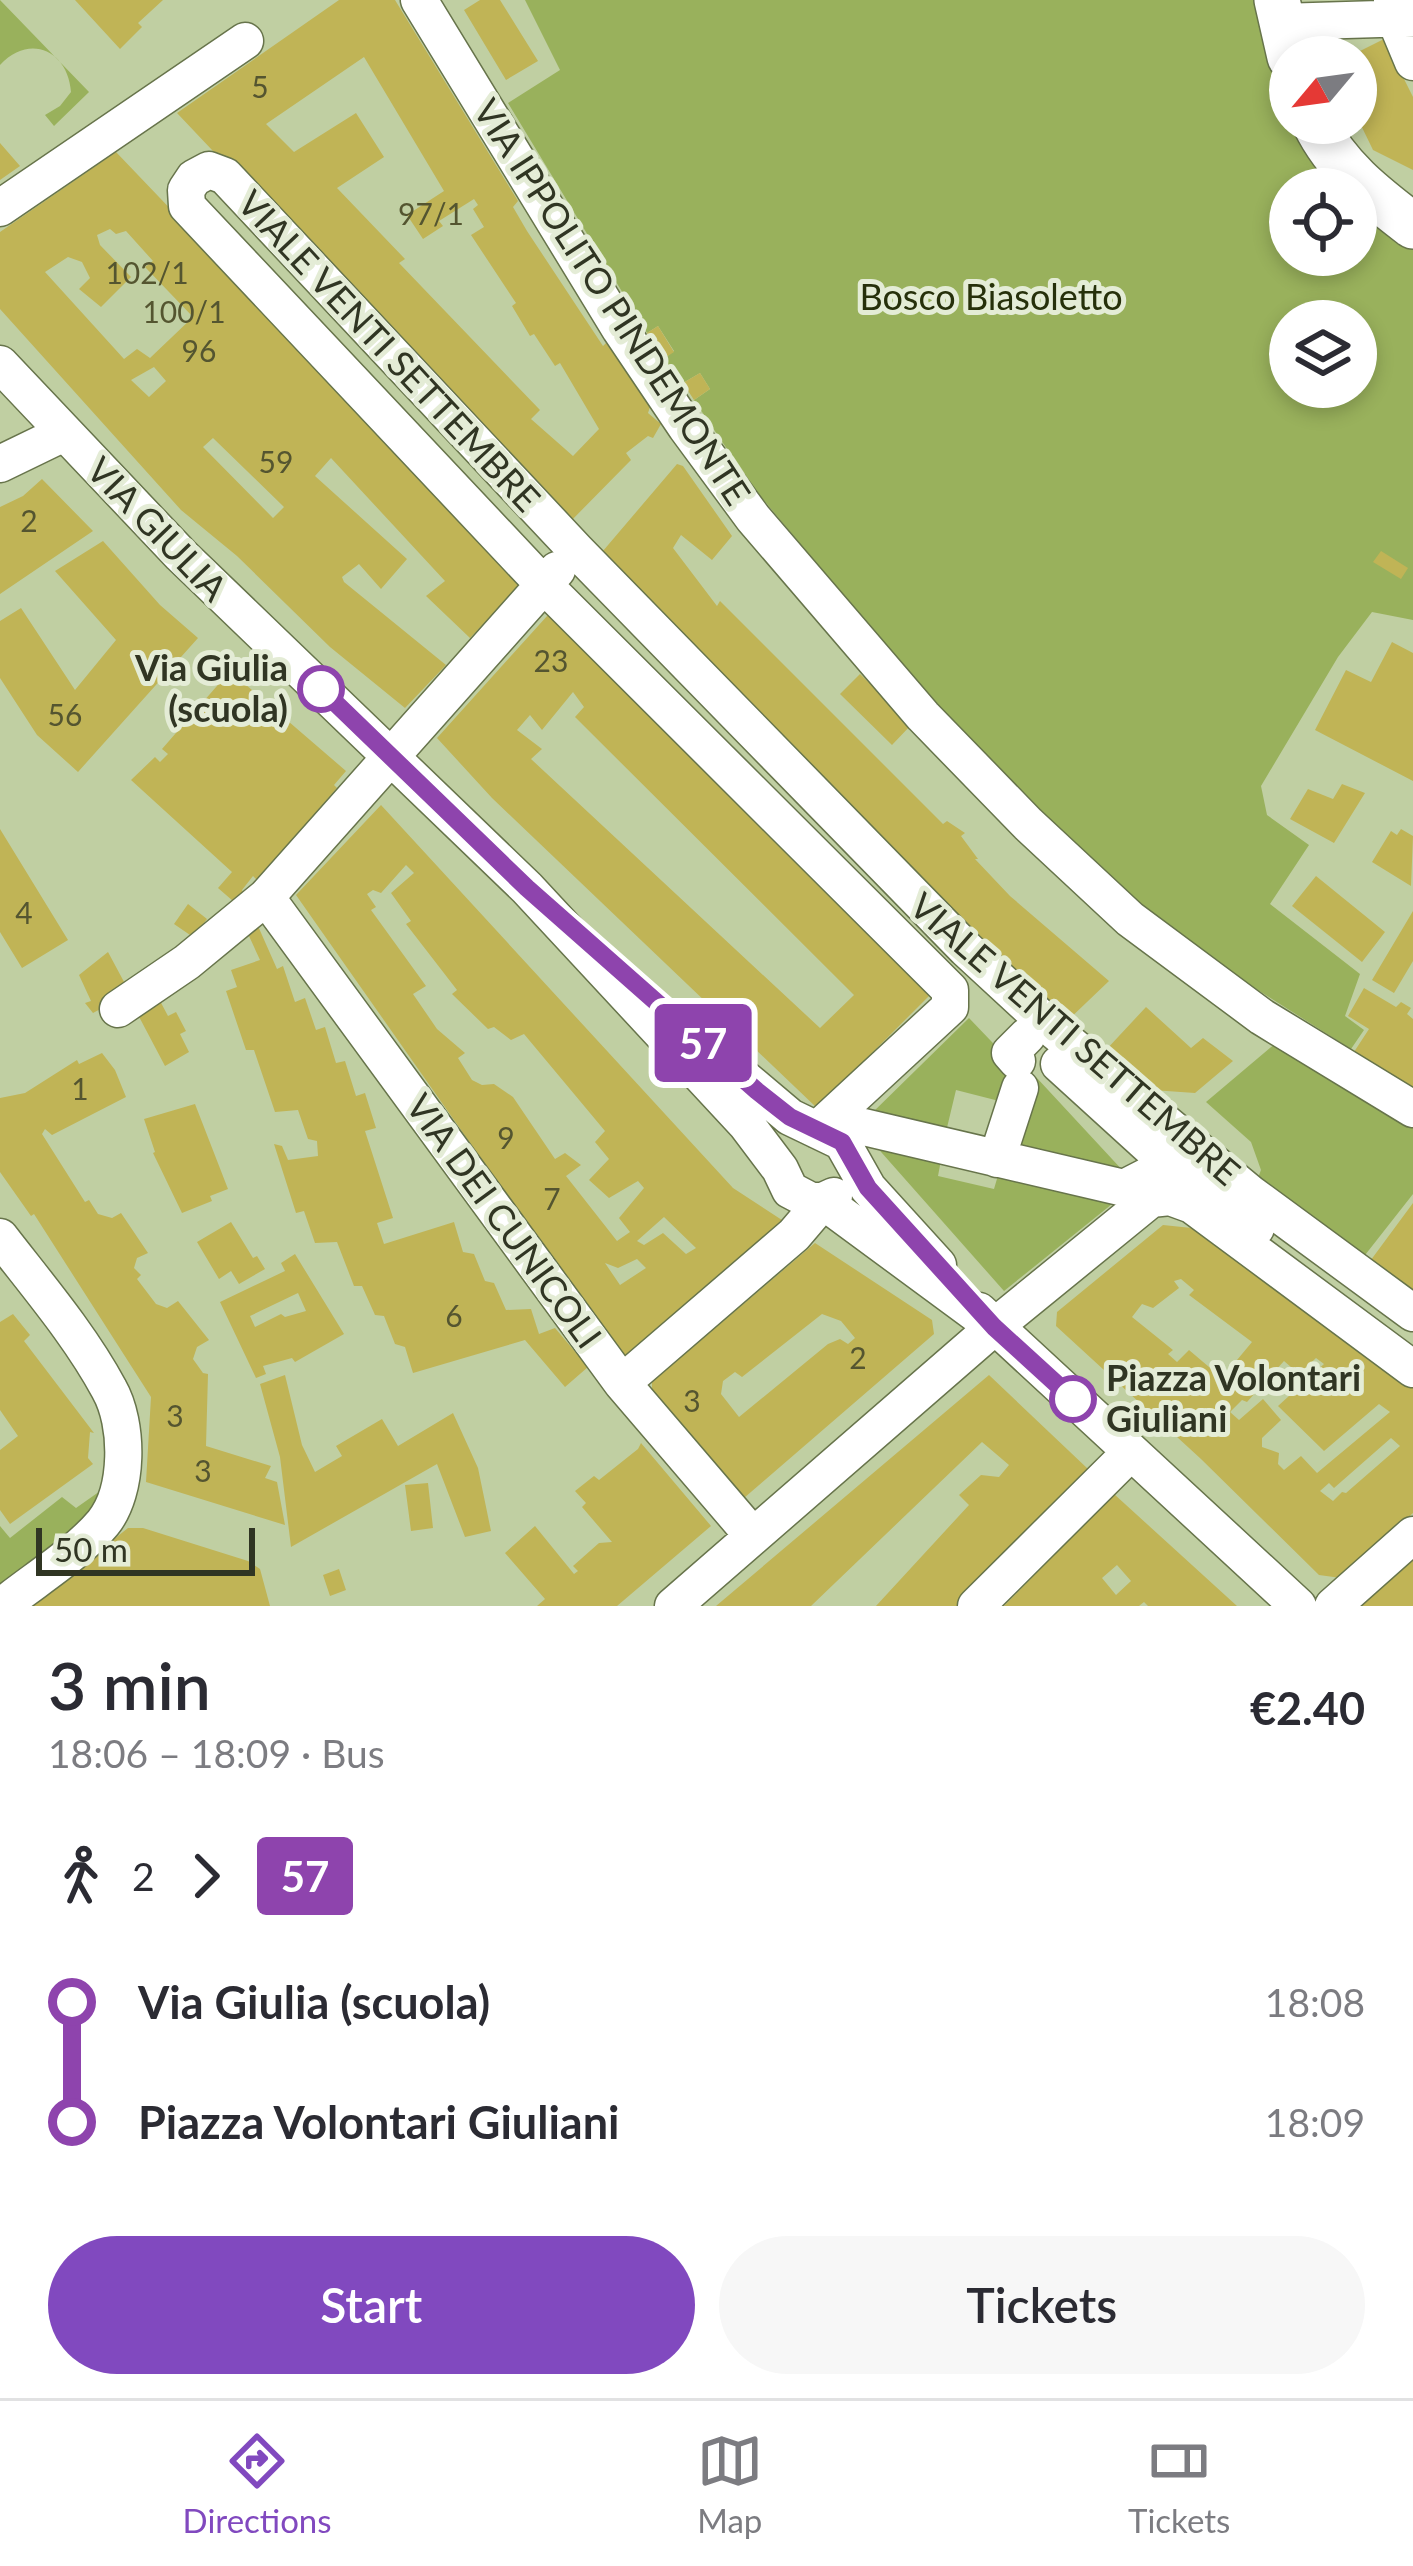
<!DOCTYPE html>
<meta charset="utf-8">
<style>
body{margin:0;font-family:Lato,sans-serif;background:#f7f7f7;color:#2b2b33;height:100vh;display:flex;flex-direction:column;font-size:45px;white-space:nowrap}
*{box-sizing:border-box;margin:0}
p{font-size:39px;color:#7c7c81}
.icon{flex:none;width:66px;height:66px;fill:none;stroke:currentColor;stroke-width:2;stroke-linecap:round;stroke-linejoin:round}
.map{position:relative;height:1606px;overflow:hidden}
.side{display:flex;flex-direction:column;background:#fff;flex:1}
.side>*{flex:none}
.badge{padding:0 24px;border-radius:9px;font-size:42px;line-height:78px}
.needle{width:78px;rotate:241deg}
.fabs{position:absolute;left:1269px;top:36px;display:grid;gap:24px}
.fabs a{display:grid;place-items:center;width:108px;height:108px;border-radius:50%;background:#fff;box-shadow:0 6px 18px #0003;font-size:60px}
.scale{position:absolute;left:36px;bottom:30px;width:219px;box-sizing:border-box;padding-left:12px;border:6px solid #303523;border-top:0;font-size:33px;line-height:42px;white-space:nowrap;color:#303523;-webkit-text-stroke:9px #e4ecd6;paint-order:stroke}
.map>.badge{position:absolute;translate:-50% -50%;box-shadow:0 0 0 6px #fff}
.legs{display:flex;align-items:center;gap:18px;height:132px;padding:0 48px;font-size:39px}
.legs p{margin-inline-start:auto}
.headline{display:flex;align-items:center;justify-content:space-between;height:204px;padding:0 48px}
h1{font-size:66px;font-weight:600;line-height:90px}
.button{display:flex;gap:24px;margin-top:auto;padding:24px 48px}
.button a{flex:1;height:138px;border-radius:72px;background:#8149bf;color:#fff;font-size:48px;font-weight:600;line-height:138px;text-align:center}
.button a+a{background:#f7f7f7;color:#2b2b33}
ul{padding:0 48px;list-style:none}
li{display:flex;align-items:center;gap:42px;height:120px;font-size:45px}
li i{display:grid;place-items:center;width:18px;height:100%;margin:0 15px;background:currentColor}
li i::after{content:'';width:30px;height:30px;margin:-15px;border:9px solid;border-radius:50%;background:#fff}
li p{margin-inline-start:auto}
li:first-child i{background:linear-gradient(#0000 50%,currentColor 0)}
li:last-child i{background:linear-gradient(currentColor 50%,#0000 0)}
.menu{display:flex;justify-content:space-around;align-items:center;height:168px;border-top:3px solid #e1e1e2;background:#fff;font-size:33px;color:#7c7c81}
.menu a{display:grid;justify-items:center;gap:6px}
.menu .current{color:#8149bf}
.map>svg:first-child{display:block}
</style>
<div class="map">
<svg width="1413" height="1606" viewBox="0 0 1413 1606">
<rect width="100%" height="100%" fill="#c0cfa2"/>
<path fill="#99b15c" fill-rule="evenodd" d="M0,0l89,92 -35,34 -9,-11 15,-9 11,-14c-3,-41 -41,-59 -71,-27z
M525,0h733l5,33 27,90 51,66h-51v66h66v-51l57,45v371l-41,-8 -34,45 -77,129 6,29 42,30 -39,59 90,70 -15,42 19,14 -13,19 -125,-79 -102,-71 -143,-144 -76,-85 -153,-184 -58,-86 16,-11 -10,-16 -17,10 -20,-24 11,-8 -16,-25 -11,7 -139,-230 52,-33zM1290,321h66v66h-66z
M969,1018l62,65 5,-6 89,96 -116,-25 -6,-46 -47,-12 -11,46 -76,-20z
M1276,1043l137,81v70l-55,70 -102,-81 5,-13 -10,-28 -45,-40z
M874,1144l67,16 -3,16 56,13 5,-17 118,28 -113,91z
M103,1489l4,10 -107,93v-66l10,12 52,-41 14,11z"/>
<path fill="#c0b456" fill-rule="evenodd" d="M75,0h88l-25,23 4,4 -22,22z
M339,0h56l123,201 -5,6 14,24 76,115 3,-3 45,61 -3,9 13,11 -8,14 -5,-2 -22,17 5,7 -64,65 -390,-412zM364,57l80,134 -37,24 16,24 20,-13 -4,-5 35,-22 4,6 -5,4 11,18 -13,8 45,68 -4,3 18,30 4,-2 21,32 5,-3 39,66 -26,27 -42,-37 9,-9 -141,-147 6,-4 -68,-71 47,-31 -28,-44 -62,39 -28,-28z
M480,0h20l38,61 -32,19 -42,-70z
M1384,39l29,58v73l-40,-20 -17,-35v-58h-8z
M0,143l20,23 -20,14z
M116,152l409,428 -55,58 -44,-42 19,-15 -114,-123 -16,18 92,83 -26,30 -22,-25 -17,13 2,5 102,83 -41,43 -75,-61 -93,-91 -56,-46 -181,-201v-77zM110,229l6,5 10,-3 27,30 -8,6 48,50 -43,41 -13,-9 -13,10 -79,-87 23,-15 14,5 8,16 -11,11 22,18 30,-30 -31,-32 -3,-10zM154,367l12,14 -17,16 -18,-17zM213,438l71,69 -11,11 -70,-71z
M658,326l16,26 -11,7 -16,-26z
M700,373l10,16 -16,11 -11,-17z
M677,464l6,2 49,70 -20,24 -31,-25 -8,13 44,58 3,-5 223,223 4,-3 18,12 -4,3 17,23h-3l35,37 99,85 -45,43 -467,-466z
M42,479l51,52 -93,63v-87l23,-11z
M103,541l57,64 38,33 -120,134 -41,-37 -37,-57v-57l21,-13 54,82 41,-50 -61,-69z
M1381,551l27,17 -7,11 -28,-17z
M557,605l376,387 -116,116 -325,-310 -55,-60zM573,692l11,15 -9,10 279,278 -34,33 -289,-269 11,-10 -25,-19 13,-15 12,15z
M1392,642l21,11v128l-98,-51 31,-60 25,12z
M230,671l116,100 -12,14 3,3 -80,92 -4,-4 -11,14 35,79 6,-3 12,36 10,-4 11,32 9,-3 11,36 9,-2 11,35 9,-3 11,35 -11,3 28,87 -16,5 7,21 70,-22 9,30 11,2 11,27 9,2 12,27 25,-1 8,25 16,-6 33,39 -23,20 -40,-47 -112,33 -8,-26 -10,-3 -11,-28 -9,-1 -13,-29h-8l-17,-44 -22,1 -11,-32 -8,2 -22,-69 8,2 6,14 30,-4 -1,-15 -9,-2 -10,-29 -23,2 -21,-62h-8l-20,-59 11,-4 -6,-17 29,-10 -27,-59 -15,-13 14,-16 -101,-92 24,-23 5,5 8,-8 -6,-5z
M860,674l52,50 -20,21 -52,-51z
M1342,784l23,9 -31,50 -44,-24 18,-30 25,10z
M381,805l352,383 52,34 -159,135 -113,-153 -217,-309zM406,865l8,8 -23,20 20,28 -5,3 51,66 -5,4 36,35 6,-2 17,13 13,-6 81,97 -10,11 14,17 -20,21 20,18 29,-17 6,7 -25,30 11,14 -13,9 -51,-65 15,-11 -16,-12 -10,6 -42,-62 -19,-13 -12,1 -10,-5 -14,-22 7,-5 -28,-24 -24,-35 13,-8 -55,-76 5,-3 -9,-13 6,-4 8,3zM664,1217l32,31 -10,6 -23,-21 -19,12 -7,-4zM637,1259l9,9 -26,17 -15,-22 13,5z
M0,829l68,111 -46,28 -22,-36z
M1401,829l12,7 -2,50 -39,-24 19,-31 6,4z
M1316,876l69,56 -23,30 -70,-56z
M188,904l19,15 -14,18 -19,-13z
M1413,911v50l-19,32 -22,-13z
M108,952l22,41 -37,20 -8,-10 6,-2 -12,-26z
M1364,988l32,19 5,-5 10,6 -4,6 6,5v77l-59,-44 15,-23 -21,-13z
M159,999l9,17 8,-4 10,19 -6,3 9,18 -24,14 -29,-55z
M1146,1007l45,41 12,-10 30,23 -38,32 -43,-3 -47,-39z
M102,1053l13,17 11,27 -74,38 -7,-6 -3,5 43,68 4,-2 9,14 14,4 9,-5 27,40 -11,5 -3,10 7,7 -4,4 19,25 11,4 11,-7 31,39 -12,7 -4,12 10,14 5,1 -2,72 65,20 -6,12 12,4 8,43 -139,-43 5,-85 -117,-183 -3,2 -31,-44v-74l25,-5 52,-33 2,4z
M195,1104l33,85 -18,7 2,5 -30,12 -29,-60 2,-1 -11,-33z
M1413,1203v99l-48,-34z
M231,1222l22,36 4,-2 8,13 -26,15 -8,-13 -12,8 -22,-37z
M1163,1225l38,4 212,157v127l-72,65 -22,-3 -118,-116 -145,-133 1,-14zM1181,1279l13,11 -5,5 63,47 -30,36 -33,-28 -12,12 -9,-8 5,-4 -41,-33 10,-13 11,4 26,-20 -5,-7zM1316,1358l8,6 -46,42 46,45 55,-47 11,8 -73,61 -16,-17 -17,14 -6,-6 1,-11 -17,-6v-9l19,-18 -18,-21 -24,21 -9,-8 12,-12 5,2 37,-41 15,13zM1391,1438l9,8 -54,47 -4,-1 -9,9 -13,-10 9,-8 5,5z
M815,1243l117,77 2,14 -190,164 -92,-106v-10zM822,1314l19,7 14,17 -7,6 -8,-5 -12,5 -89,73 -18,-23 2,-13 12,-9 7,5z
M295,1254l49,80 -49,28 -3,-4 -29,8 3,8 -10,4 -36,-76 65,-31 -4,-8zM298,1293l8,18 -21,6 -4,-3 -26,13 -5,-11z
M13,1314l17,21 -6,6 70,92 -4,-1 -2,26 5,6 -83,60 -10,-14v-60l18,-14 -18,-26v-88z
M285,1375l17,70 13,27 27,-16 -6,-10 46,-27 16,27 55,-33 25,55 13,63 -26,6 -28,-73 -146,83 -11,-90 -20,-73z
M989,1375l99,94 -131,137h-81l93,-101 -10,-10 22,-20 18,2 10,-12 -27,-23 -171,164h-95z
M641,1443l70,83 -94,80h-80l8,-7 -40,-46 30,-27 39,48 4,-3 -5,-5 26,-23 13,-1 -30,-35 4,-4 -11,-12 19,-15 5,4 39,-31z
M428,1483l5,45 -22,3 -6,-46z
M1114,1494l123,112h-89l-4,-4 -5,4h-135zM1117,1565l14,16 -15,14 -14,-17z
M128,1528h15l105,33 12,8 10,37h-240z
M1413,1555v51h-57z
M339,1569l7,21 -16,6 -7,-21z"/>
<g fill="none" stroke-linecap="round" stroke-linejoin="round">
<defs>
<path id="minor" d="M419,0l201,329 66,98 67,91 170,198 105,108 102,95 132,98 151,92
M1392,0l3,19 18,43
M1280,22l133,-4
M0,208l245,-167
M0,364l181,191 346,333 219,236 34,45 10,21 21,11h12l171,126
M0,464l64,-31
M266,897l356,486 131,153
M118,1009l69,-47 79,-65 291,-327
M686,1029l104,88 52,25 26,46 70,77
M1017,1061l-7,-8 17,-17
M1059,1064l111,101 86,63
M851,1124l273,64 41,-21
M817,1130l133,-123v-17l-406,-405 -357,-379 -1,-16 8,-12 15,-8 16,6 351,374 390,399 91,84 194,161 162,119
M997,1159l23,-71
M0,1237c37,48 80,98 109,152 20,35 20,102 -6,134 -27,32 -69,57 -101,83
M979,1311l319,295
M622,1383l172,-148 29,-34 11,-5
M673,1606l321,-279 157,-128 19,-2 22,8 221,164
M976,1606l155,-154
M1333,1606l80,-71"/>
<path id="major" d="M1277,0l13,57
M1315,123c22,45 59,73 98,103"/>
</defs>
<use href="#minor" stroke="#67744b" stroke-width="39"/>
<use href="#major" stroke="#67744b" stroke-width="48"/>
<use href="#minor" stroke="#fff" stroke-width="36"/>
<use href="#major" stroke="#fff" stroke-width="45"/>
</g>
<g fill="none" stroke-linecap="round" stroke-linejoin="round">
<defs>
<path id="line-1" d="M321,689l206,199 230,203 33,26 52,25 26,46 126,139 79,72"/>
</defs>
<use href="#line-1" stroke="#fff" stroke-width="27"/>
<use href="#line-1" stroke="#8e44ad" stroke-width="18"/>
</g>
<g fill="#fff" stroke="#8e44ad" stroke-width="6">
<circle cx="321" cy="689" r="21"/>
<circle cx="1073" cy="1399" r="21"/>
</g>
<g text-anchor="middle" stroke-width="10" stroke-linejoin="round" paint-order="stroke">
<g font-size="30" fill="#545530">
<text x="260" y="98">5</text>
<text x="431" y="225">97/1</text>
<text x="147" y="284">102/1</text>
<text x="184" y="323">100/1</text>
<text x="199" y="362">96</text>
<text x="276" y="473">59</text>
<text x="29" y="532">2</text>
<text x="551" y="672">23</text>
<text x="65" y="726">56</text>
<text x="24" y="924">4</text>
<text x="80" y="1100">1</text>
<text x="506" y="1149">9</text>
<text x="552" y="1210">7</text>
<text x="454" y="1327">6</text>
<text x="858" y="1369">2</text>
<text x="692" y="1412">3</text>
<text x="175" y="1427">3</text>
<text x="203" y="1482">3</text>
</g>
<g font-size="36" fill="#26300a" stroke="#e4ecd6">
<text x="991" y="310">Bosco Biasoletto</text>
</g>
<g font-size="36" fill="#303523" stroke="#e4ecd6">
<text transform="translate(612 302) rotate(57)" y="13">VIA IPPOLITO PINDEMONTE</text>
<text transform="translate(389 351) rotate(47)" y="13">VIALE VENTI SETTEMBRE</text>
<text transform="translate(157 529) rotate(46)" y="13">VIA GIULIA</text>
<text transform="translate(1075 1039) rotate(41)" y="13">VIALE VENTI SETTEMBRE</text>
<text transform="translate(504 1221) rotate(54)" y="13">VIA DEI CUNICOLI</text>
</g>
<g font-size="36" font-weight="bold" fill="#303523" stroke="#e4ecd6" text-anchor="end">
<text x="288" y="681">Via Giulia<tspan x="288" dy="41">(scuola)</tspan></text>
<text x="1106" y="1391" text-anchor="start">Piazza Volontari<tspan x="1106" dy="41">Giuliani</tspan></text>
</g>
</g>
</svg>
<div class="fabs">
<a><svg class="needle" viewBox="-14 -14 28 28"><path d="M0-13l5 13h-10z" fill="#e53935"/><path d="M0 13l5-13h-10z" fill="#7c7c81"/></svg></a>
<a><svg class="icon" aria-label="locate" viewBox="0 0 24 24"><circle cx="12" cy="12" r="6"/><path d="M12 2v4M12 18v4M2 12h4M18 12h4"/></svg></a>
<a><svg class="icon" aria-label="layers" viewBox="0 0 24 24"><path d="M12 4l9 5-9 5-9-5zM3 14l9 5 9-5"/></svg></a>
</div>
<div class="scale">50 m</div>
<b class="badge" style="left:703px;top:1043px;background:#8e44ad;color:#fff">57</b>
</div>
<section class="side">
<div class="headline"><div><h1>3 min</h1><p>18:06 – 18:09 · Bus</p></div><b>€2.40</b></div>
<div class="legs"><svg class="icon" aria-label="walk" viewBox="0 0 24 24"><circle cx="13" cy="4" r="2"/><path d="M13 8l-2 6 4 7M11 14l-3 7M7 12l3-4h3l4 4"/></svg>2<svg class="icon" aria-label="forward" viewBox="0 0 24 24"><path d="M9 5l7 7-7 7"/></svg><b class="badge" style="background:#8e44ad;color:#fff">57</b></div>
<ul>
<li><i style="color:#8e44ad"></i><b>Via Giulia (scuola)</b><p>18:08</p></li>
<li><i style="color:#8e44ad"></i><b>Piazza Volontari Giuliani</b><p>18:09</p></li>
</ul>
<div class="button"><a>Start</a><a>Tickets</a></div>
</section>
<nav class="menu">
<a class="current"><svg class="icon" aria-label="directions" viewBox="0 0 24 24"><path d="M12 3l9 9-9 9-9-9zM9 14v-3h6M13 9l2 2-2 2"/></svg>Directions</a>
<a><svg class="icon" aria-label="map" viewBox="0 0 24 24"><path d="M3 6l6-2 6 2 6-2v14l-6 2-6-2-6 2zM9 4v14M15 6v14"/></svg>Map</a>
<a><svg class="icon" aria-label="tickets" viewBox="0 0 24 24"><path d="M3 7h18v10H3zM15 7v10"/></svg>Tickets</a>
</nav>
